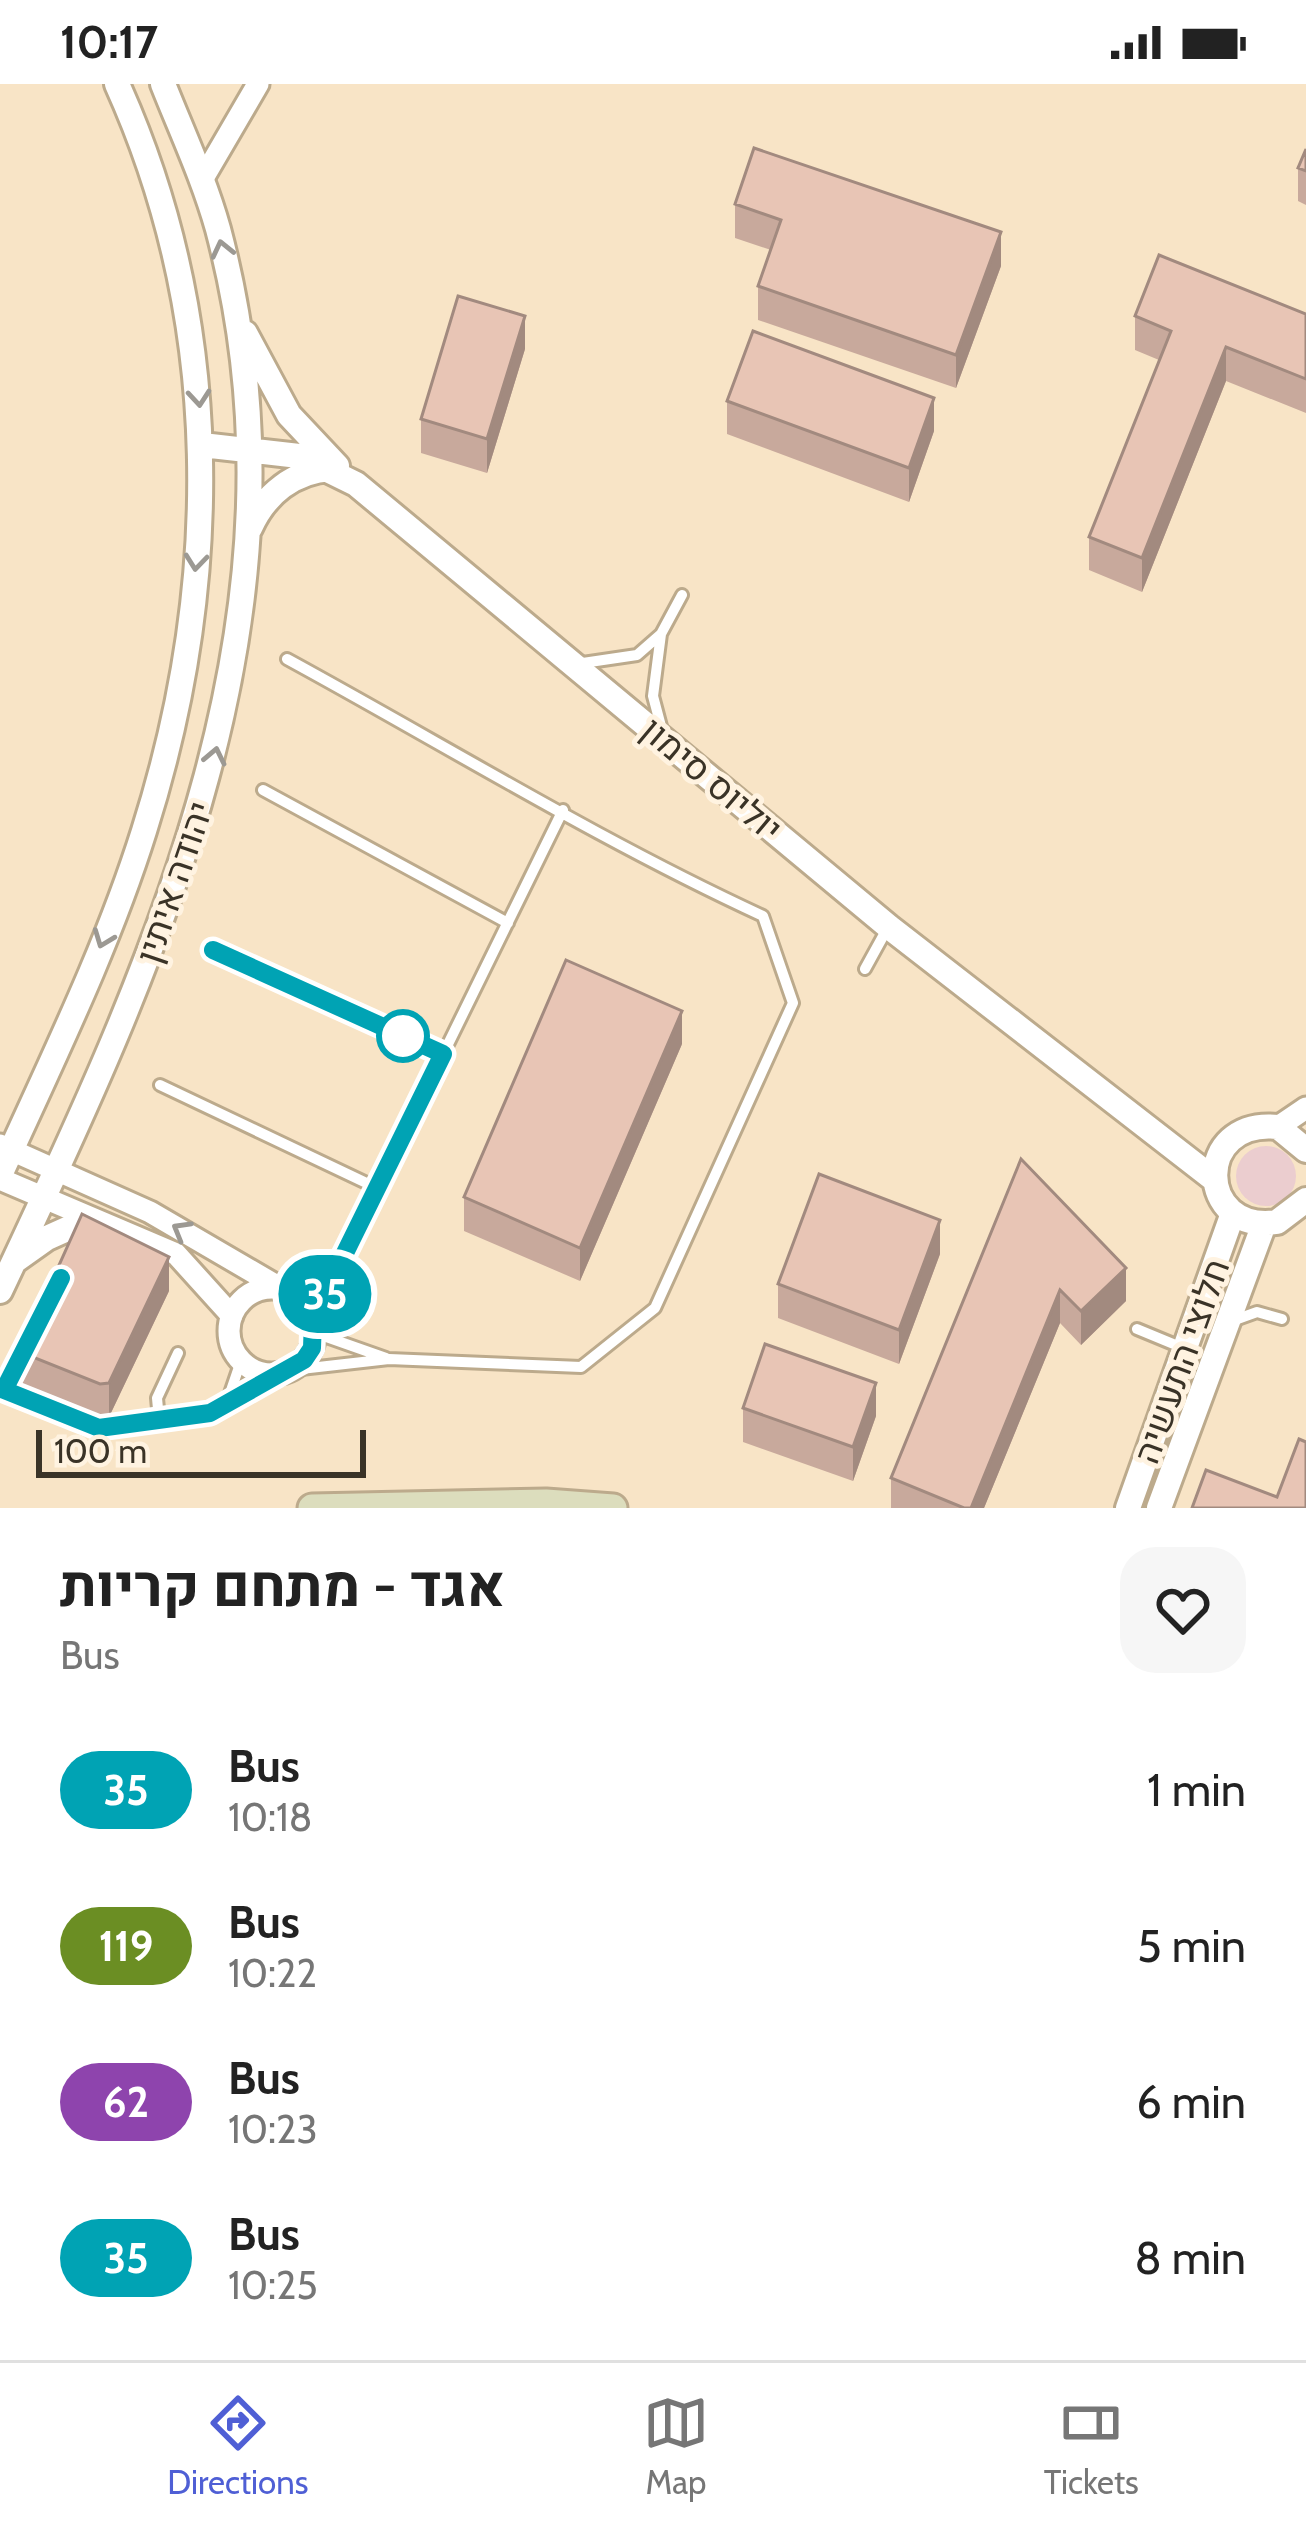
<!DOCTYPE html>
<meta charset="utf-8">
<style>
body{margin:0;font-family:Cabin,Heebo,sans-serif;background:#f6f6f6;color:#222;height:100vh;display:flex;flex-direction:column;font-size:45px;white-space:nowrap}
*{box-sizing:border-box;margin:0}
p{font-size:39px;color:#767676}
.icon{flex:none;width:66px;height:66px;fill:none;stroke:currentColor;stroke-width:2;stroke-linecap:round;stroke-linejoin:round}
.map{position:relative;height:1424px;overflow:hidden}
.side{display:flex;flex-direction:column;background:#fff;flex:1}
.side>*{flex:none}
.badge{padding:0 24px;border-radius:39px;font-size:42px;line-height:78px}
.scale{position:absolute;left:36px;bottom:30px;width:330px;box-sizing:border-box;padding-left:12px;border:6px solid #3a3327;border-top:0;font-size:33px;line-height:42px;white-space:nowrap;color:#3a3327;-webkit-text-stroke:9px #fff3e1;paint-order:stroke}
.map>.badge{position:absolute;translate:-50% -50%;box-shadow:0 0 0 6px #fff}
.round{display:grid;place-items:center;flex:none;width:126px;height:126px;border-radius:36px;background:#f6f6f6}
.headline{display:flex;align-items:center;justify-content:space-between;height:204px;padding:0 60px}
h1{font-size:57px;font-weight:700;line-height:90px}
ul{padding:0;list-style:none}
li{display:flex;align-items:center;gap:36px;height:156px;padding:0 60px}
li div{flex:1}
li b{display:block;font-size:45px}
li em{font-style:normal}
li .badge{min-width:132px;font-weight:700;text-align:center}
.status{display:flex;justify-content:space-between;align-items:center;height:84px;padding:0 60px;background:#fff;direction:ltr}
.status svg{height:33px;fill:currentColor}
.tab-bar{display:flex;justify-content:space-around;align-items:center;height:168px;border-top:3px solid #e0e0e0;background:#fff;font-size:33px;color:#767676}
.tab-bar a{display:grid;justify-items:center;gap:6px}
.tab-bar .selected{color:#4f5fd5}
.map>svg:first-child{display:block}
</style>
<div class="status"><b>10:17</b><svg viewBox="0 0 49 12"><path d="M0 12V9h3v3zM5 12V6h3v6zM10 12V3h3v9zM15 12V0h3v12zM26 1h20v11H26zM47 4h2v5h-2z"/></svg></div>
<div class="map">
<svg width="1306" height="1424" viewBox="0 0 1306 1424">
<rect width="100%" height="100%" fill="#f8e4c6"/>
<path fill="#ebcdcf" d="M1236 1092a30 30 0 1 1 60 0a30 30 0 1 1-60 0Z"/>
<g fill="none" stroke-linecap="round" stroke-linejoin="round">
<defs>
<path id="service" d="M661,550l21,-39
M287,575c158,86 313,182 476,257l30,87 -138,305 -74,59 -192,-8 -97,11
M576,580l61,-9 24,-21 -8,62 9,34
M263,706l245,133
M213,866l230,104
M865,885l22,-40
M160,1001l217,103
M296,1211l45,-37
M313,1235l250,-509
M1232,1237l25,-9 25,7
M1137,1245l46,19
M315,1249l71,25
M25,1264l-21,42 95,38 111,-15 68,-39
M227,1318l14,-41
M159,1336l-2,-22 21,-45"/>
<path id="minor" d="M202,96l56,-96
M1278,1043l28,-19
M0,1061l150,67 132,77
M0,1095l176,75 56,62
M229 1247a43 43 0 1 1 86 0a43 43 0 1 1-86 0Z"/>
<path id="tertiary" d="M245,249l44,82 48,51
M202,361l97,11 57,28 533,443 326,253
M250,444c15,-34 44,-57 81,-59
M1306,1066l-28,-23c-85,-9 -82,107 -1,95l29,-22
M0,1091c51,-113 107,-226 144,-344 78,-246 80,-510 -27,-747
M16,1176l31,-22 40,-18
M0,1207c159,-337 319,-681 218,-1062 -14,-50 -36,-97 -55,-145
M1128,1424l105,-295
M1159,1424l105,-284"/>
<path id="secondary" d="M312,1424l234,-5 67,5"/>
</defs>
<use href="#service" stroke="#bcaa8c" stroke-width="16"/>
<use href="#minor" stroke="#bcaa8c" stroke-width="27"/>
<use href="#tertiary" stroke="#bcaa8c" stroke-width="30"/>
<use href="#secondary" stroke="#bcaa8c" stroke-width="33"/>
<use href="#service" stroke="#fff" stroke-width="10"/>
<use href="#minor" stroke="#fff" stroke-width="21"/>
<use href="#tertiary" stroke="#fff" stroke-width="24"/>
<use href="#secondary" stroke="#dcddbd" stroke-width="27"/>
</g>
<path fill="#c8a99c" d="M1306,65v56l-8,-4v-33z
M735,120l266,62 -45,122 -198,-68v-34l13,-36 -36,-12z
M1306,230v99l-80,-32 -84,211 -53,-22v-33l70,-177 -24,-10v-34z
M525,265l-38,124 -66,-20v-34z
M727,317l207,30 -25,71 -182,-68z
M682,960l-102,237 -116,-50v-34z
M1021,1075l105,142 -45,44 -21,-22 -76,185h-93v-30z
M940,1170l-41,110 -121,-46v-34z
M169,1207l-60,126 -9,1 -80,-32v-34z
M743,1324l133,8 -23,65 -110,-39z"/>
<path fill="#a28a7f" d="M1001,148v34l-45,122v-33z
M525,232v33l-38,124v-34z
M1226,263v34l-84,211v-34z
M934,314v33l-25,71v-34z
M682,927v33l-102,237v-33z
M940,1136v34l-41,110v-34z
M169,1173v34l-60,126v-34z
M1126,1184v33l-45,44v-34z
M1060,1206v33l-76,185h-13z
M876,1299v33l-23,65v-34z"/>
<path fill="#e8c5b5" stroke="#a28a7f" stroke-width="3" d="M754,64l247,84 -45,123 -198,-69 23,-66 -46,-16z
M1306,65v22l-8,-3z
M1159,171l147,59v65l-80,-32 -84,211 -53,-21 82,-206 -36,-15z
M458,212l67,20 -38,123 -66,-20z
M753,247l181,67 -25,70 -182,-67z
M566,876l116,51 -102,237 -116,-51z
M1021,1075l105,109 -45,43 -21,-21 -89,218h-7l-73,-30z
M819,1090l121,46 -41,110 -121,-46z
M82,1130l87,43 -60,126 -9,1 -80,-32z
M765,1260l111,39 -23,64 -110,-39z
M1299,1355l7,3v66h-114l14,-38 71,27z"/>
<defs><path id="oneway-chevron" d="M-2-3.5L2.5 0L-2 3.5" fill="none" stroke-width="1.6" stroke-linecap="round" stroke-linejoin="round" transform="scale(3)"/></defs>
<g stroke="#9c9993">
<use href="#oneway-chevron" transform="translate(222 165) rotate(-103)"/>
<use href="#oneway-chevron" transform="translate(199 314) rotate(85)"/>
<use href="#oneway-chevron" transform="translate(196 478) rotate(96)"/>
<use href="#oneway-chevron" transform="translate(215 672) rotate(-78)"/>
<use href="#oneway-chevron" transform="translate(103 855) rotate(111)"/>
<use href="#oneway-chevron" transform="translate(181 1146) rotate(-150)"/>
</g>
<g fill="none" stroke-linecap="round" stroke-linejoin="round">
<defs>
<path id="line" d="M61,1194l-57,112 95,38 111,-15 94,-53 8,-12 1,-30 130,-264 -230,-104"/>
</defs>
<use href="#line" stroke="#fff" stroke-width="27"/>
<use href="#line" stroke="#00a3b4" stroke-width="18"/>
</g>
<circle fill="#fff" stroke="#00a3b4" stroke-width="6" cx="403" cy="952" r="24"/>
<g text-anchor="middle" stroke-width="10" stroke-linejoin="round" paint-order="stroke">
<g font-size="36" fill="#3a3327" stroke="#fff3e1">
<text transform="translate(712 695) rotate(40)" y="13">יוליוס סימון</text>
<text transform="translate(174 798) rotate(-71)" y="13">יהודה איתין</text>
<text transform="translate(1181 1277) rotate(-70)" y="13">חלוצי התעשיה</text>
</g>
</g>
</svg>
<div class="scale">100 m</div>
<b class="badge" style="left:325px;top:1210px;background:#00a3b4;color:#fff">35</b>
</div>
<section class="side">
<div class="headline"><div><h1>אגד - מתחם קריות</h1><p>Bus</p></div><a class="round"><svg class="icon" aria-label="heart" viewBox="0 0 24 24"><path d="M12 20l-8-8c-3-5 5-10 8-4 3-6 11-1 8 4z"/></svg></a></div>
<ul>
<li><span class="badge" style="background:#00a3b4;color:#fff">35</span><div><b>Bus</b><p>10:18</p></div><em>1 min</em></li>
<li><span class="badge" style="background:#6b8e23;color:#fff">119</span><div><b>Bus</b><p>10:22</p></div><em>5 min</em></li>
<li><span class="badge" style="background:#8e44ad;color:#fff">62</span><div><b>Bus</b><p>10:23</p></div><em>6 min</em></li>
<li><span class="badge" style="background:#00a3b4;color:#fff">35</span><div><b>Bus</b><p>10:25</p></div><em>8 min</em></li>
</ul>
</section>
<nav class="tab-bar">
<a class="selected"><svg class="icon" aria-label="directions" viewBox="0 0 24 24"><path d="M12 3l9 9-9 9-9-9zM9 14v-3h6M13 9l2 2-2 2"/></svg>Directions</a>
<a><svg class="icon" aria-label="map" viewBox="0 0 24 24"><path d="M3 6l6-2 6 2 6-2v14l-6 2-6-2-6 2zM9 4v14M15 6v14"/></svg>Map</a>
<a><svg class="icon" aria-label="tickets" viewBox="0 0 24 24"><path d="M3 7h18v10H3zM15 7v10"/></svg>Tickets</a>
</nav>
